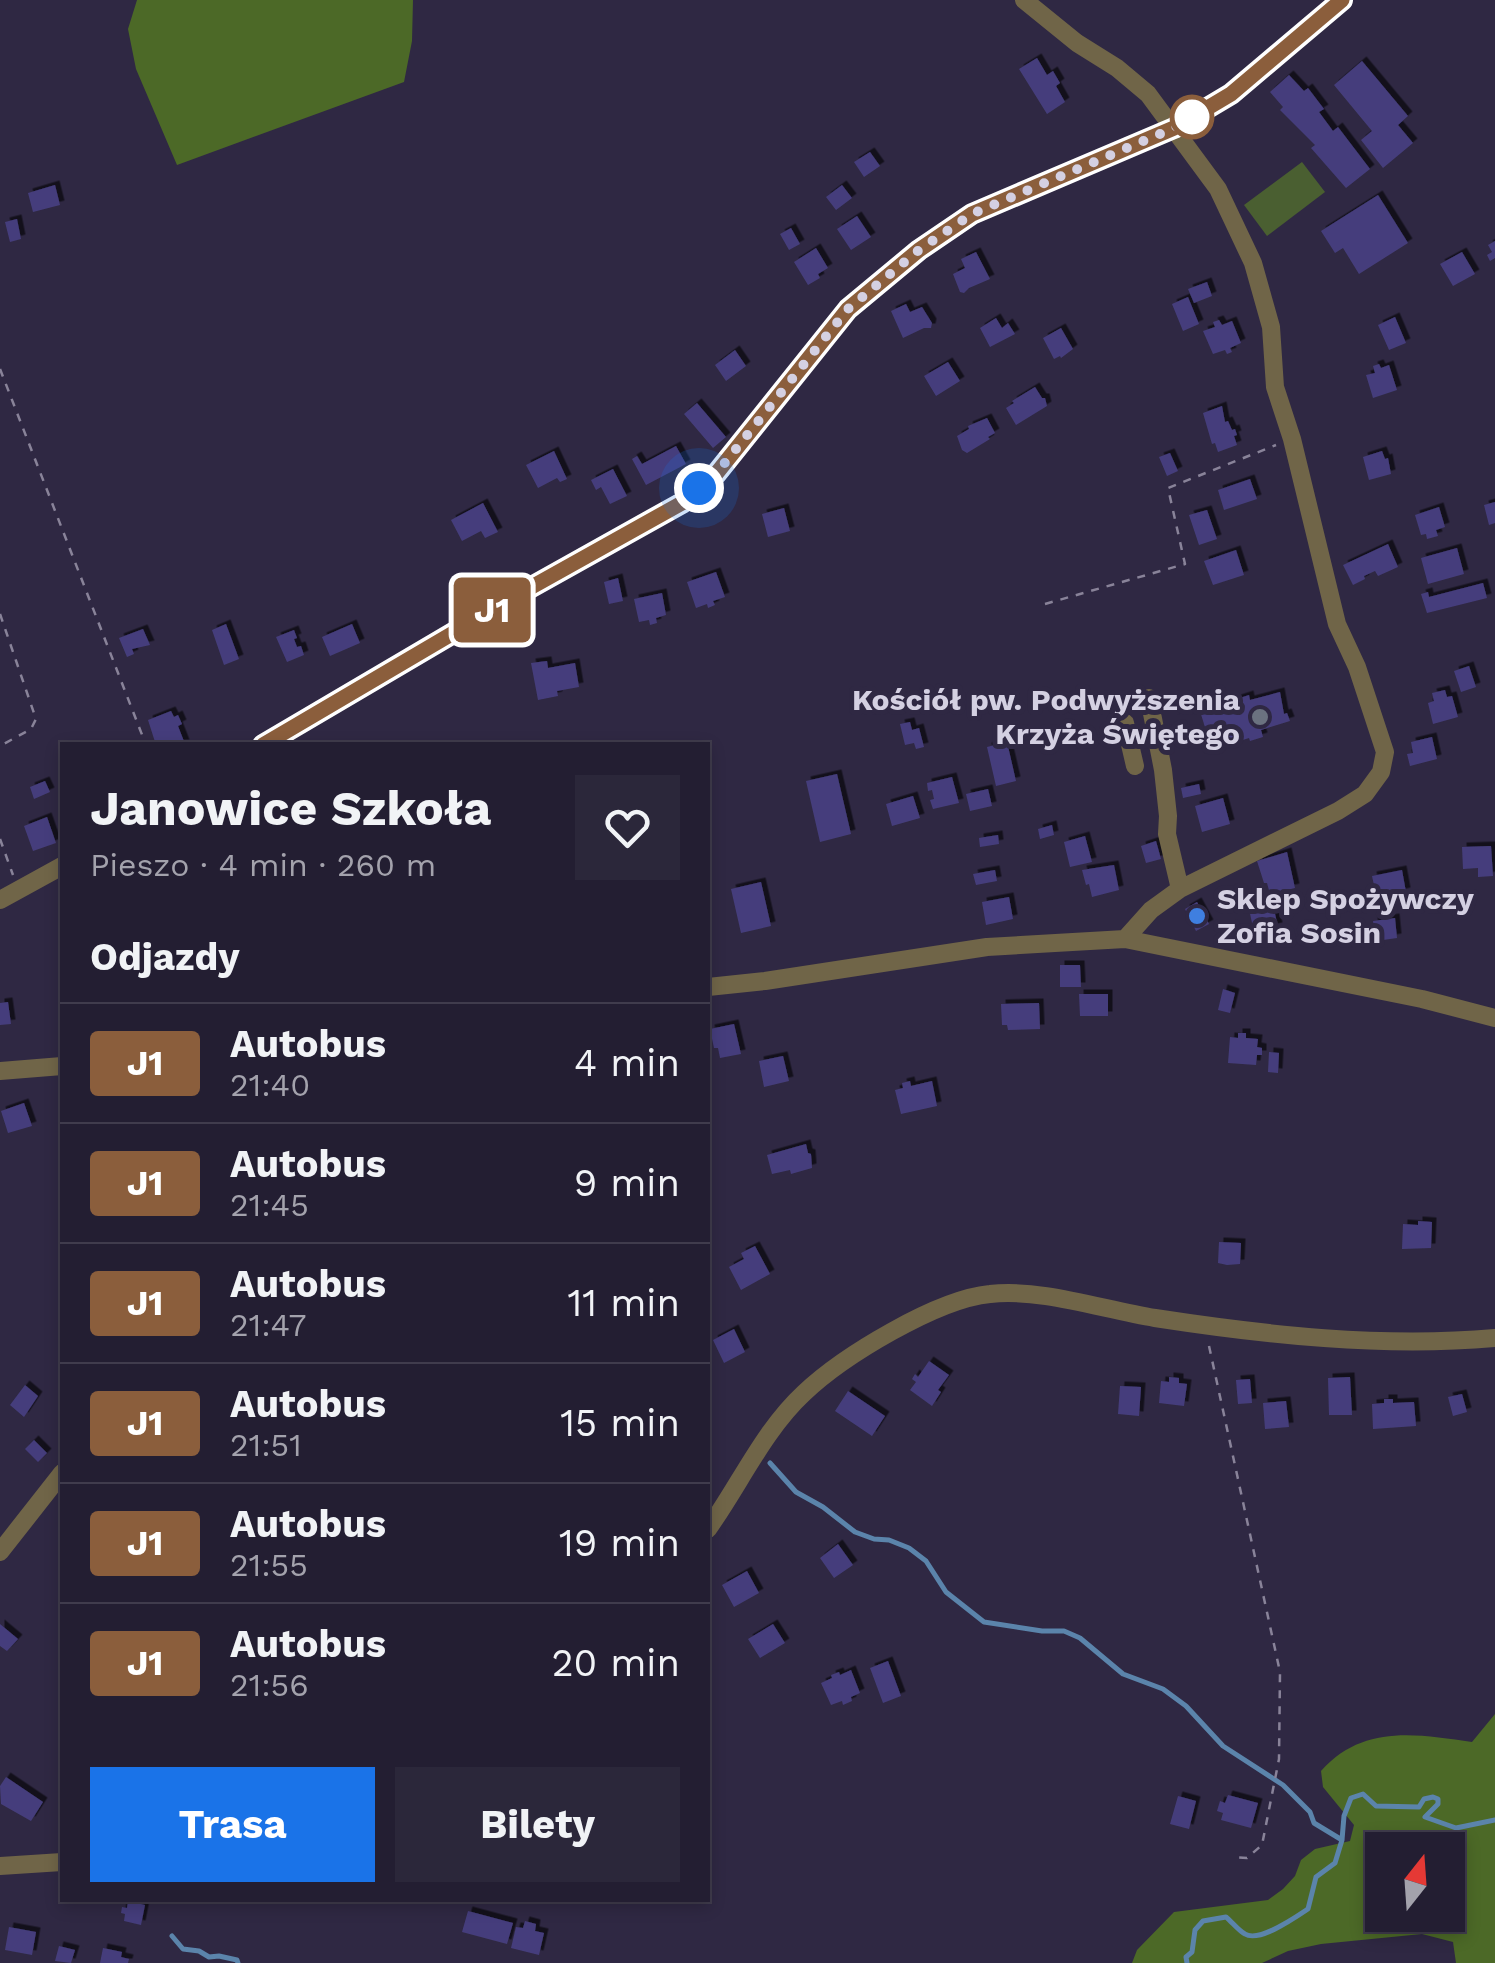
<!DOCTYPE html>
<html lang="pl">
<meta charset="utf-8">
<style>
body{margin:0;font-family:"Work Sans",sans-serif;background:#2b273a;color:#f1f3f6;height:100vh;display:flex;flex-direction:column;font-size:38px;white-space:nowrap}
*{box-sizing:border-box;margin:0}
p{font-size:32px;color:#a3a2ac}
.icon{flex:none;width:55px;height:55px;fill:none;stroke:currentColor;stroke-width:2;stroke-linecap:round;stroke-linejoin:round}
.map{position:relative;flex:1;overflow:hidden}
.panel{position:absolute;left:60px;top:742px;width:650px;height:1160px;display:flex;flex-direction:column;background:#231e32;border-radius:0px;box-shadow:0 5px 15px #0003,0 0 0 2px #403c4d}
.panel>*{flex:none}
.badge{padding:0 20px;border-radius:8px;font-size:35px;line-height:65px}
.needle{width:65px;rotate:17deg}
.controls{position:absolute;left:1365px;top:1832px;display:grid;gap:20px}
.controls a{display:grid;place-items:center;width:100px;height:100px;border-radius:0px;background:#231e32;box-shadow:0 5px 15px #0003,0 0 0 2px #403c4d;font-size:50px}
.you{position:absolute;width:50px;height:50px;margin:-25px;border:8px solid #fff;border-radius:50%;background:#1a73e8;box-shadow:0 0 0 15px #1a73e833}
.map>.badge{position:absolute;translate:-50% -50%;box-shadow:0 0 0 5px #fff}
h2{padding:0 30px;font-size:38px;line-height:90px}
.round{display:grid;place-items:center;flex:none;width:105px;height:105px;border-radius:0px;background:#2b273a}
.headline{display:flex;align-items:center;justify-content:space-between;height:170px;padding:0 30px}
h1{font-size:48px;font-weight:700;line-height:75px}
.action{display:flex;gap:20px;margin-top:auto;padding:20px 30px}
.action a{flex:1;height:115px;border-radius:0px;background:#1a73e8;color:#fff;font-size:40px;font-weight:700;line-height:115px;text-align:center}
.action a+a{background:#2b273a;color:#f1f3f6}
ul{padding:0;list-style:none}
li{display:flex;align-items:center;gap:30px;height:120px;padding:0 30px;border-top:2px solid #403c4d}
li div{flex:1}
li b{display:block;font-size:38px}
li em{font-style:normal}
li .badge{min-width:110px;font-weight:700;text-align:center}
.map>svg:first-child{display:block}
</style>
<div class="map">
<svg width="1495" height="1963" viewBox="0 0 1495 1963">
<defs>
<filter id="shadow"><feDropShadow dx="4.5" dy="-4.5" stdDeviation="0" flood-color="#0009"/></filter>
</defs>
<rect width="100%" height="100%" fill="#2f2843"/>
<path fill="#4a5f31" d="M1302,162l23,30 -58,44 -23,-31z"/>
<path fill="#4c6927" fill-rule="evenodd" d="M137,0h276l-1,41 -8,41 -227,83 -41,-96 -8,-40z
M1495,1714v249h-39l-3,-21 -31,-8 -101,10 -33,7 -26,12h-130l5,-13 37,-38 94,-12 15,-11 12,-13 6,-16 14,-11 35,-8 4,-16 -31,-38 -2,-16c42,-47 95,-37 151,-29zM1382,1850h66v65h-66z"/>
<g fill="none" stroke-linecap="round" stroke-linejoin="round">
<path stroke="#5b84ab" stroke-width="5" d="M770,1463l26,29 27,15 32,25 19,7 15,1 20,8 17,13 20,31 38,30 58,9h22l16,7 43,36 40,15 23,17 37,40 60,39 27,27 4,11 28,17
M172,1936l11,13 16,2 10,6 10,-1 18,4 1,3
M1187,1963l-1,-6 6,-5 3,-22 8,-9 23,-4c6,5 13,14 19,17 14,9 51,-17 63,-25l8,-32 19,-14 7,-23 2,-24 7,-18 12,-4 13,12 43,1 5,-8 9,-2 5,2v5l-13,13 31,11 39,-8"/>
</g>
<path fill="#453e7b" filter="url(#shadow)" d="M1037,58l10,17 6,-4 7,12 -4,3 9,16 -18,12 -28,-45z
M1362,61l46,55 -10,9 15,18 -30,25 -22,-28 11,-9 -38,-46z
M1289,75l15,16 4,-3 16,21 -5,3 14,19 5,-4 32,42 -24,19 -35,-40 4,-3 -35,-35 3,-3 -13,-15z
M870,152l10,14 -16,11 -10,-15z
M55,185l5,20 -27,7 -5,-19z
M842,185l10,13 -16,12 -10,-13z
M1378,195l30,48 -49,31 -16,-26 -8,5 -14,-22z
M857,216l14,21 -20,13 -14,-21z
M17,219l4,20 -11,3 -5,-20z
M791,228l9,16 -11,6 -9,-16z
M1495,241v17l-5,3 -3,-6 5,-3 -4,-7z
M816,248l12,20 -10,6 2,4 -12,7 -14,-23z
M976,252l14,27 -21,9 -5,5 -4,-1 -7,-18 12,-6 -4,-9z
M1462,252l13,22 -22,12 -13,-22z
M1207,282l5,14 -18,7 -6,-14z
M1188,297l11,27 -16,7 -11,-27z
M906,304l4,8 12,-5 10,16 -1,5h-7l-21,10 -12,-27z
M1395,317l11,26 -17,7 -11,-25z
M996,318l6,10 6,-5 7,11 -25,13 -10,-19z
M1219,320l3,5 10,-4 9,22 -11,5 2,4 -5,2 -2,-4 -12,4 -10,-23 12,-4 -2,-5z
M1061,328l12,21 -12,9 -1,-2 -6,3 -11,-21z
M735,350l11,16 -20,15 -11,-16z
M948,362l12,19 -24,15 -12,-20z
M1379,364l2,4 8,-3 8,25 -24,8 -7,-23 9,-2 -2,-7z
M1035,387l7,11h3l2,8 -31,19 -10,-17 8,-5 -2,-2z
M697,403l29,34 -13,11 -29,-34z
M1222,406l3,16 3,-1 4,9 3,-1 2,6 -3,1 3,9 -19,7 -3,-9 -3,1 -9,-31z
M987,418l8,15 -7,4 2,2 -23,14 -5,-3 -5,-14 12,-7 -1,-3z
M676,446l10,18 -40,21 -14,-26 5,-3 5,8z
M554,451l13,28 -7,3 -3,-4 -19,10 -12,-23z
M1382,451l3,8 3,-1 3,16 -22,6 -6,-23z
M1170,453l8,18 -11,5 -8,-19z
M613,469l14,27 -17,8 -9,-17 -5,3 -5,-10z
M1250,479l7,20 -33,11 -6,-20z
M1495,502v21l-6,2 -5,-20z
M483,503l15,29 -13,6 -4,-7 -19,10 -11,-21z
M1439,507l6,20 -9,3 2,6 -11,3 -1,-5 -5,1 -6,-20z
M784,508l6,23 -22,6 -6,-23z
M1207,510l10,29 -18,6 -10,-30z
M1388,544l10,23 -20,9 -3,-5 -11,5 1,3 -12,6 -10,-20z
M1457,548l7,26 -36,10 -7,-26z
M1236,550l8,25 -31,10 -9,-24z
M716,572l9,25 -12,4 2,4 -7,3 -1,-4 -11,4 -9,-26z
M618,578l5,23 -14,3 -5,-22z
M1483,583l4,15 -60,15 -6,-19 7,-2 1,5z
M662,593l4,22 -10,3 1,5 -7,2 -1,-5 -10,2 -5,-23z
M226,624l13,35 -15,6 -12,-35z
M352,624l8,19 -30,13 -8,-19z
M143,629l7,16 -18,4 2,5 -7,3 -8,-19z
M294,630l3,8 -3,1 3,8 4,-1 3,9 -17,7 -11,-25z
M547,661l1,7 27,-5 4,24 -22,4 1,5 -20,4 -7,-37z
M1469,666l7,21 -15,5 -7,-21z
M1445,690l2,7 5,-1 6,21 -25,7 -5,-21 6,-2 -2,-8z
M1280,692l4,22 3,-1 3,8 -29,9 2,7 -13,4 -1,-3 -37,12 -12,-39 49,-16 1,5z
M171,711l3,6 4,-2 4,9 -4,2 7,18 -29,1 -8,-25z
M910,722l2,8 7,-2 5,19 -8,2 -2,-6 -9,2 -5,-21z
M1432,737l5,22 -27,7 -3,-12 6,-1 -2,-11z
M1007,742l9,39 -20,5 -9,-39z
M837,774l14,60 -31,8 -14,-61z
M952,777l7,26 -26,6 -3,-9 4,-1 -2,-9 -4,1 -1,-8z
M45,781l5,11 -16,7 -4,-12z
M1199,784l2,10 -18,4 -2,-10z
M988,789l4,17 -22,5 -4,-17z
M913,796l7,22 -28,8 -6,-22z
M1223,798l7,26 -28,8 -7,-26z
M47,817l9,26 -23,8 -9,-25z
M1052,825l2,10 -14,4 -2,-10z
M998,835l1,9 -19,3 -1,-9z
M1085,836l7,26 -22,5 -6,-25z
M1156,841l5,18 -15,4 -5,-17z
M1491,846l2,30 -15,1v-9l-15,1 -1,-22z
M1287,852l8,36 -25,6 -3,-11h-3l-7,-22z
M1114,865l5,25 -27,7 -3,-13 -3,1 -4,-15z
M995,870l2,11 -21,4 -3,-11z
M1402,870l4,22 -29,7 -5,-23z
M761,882l10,44 -30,7 -10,-44z
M1009,897l4,22 -27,6 -4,-23z
M1197,902l12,22 -13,7 -11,-22z
M1273,905l5,22 -24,5 -5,-23z
M1395,918l2,20 -21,3 -3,-20z
M1060,965h20l1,22h-21z
M1223,989l12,4 -5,20 -12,-3z
M1079,994h29v22h-28z
M8,1002l3,22 -11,1v-22z
M1039,1003l1,26 -32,1 -1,-5h-5l-1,-21z
M734,1024l7,30 -21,4 -2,-10h-4l-4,-19z
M1238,1033h8v5l12,1 -1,8 5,1v7h-5l-1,10 -28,-2 2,-26 8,1z
M1269,1052l10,1 -1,20 -10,-1z
M783,1056l6,25 -25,6 -5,-26z
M910,1081l1,5 21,-5 5,25 -36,8 -6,-24 8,-2 -1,-5z
M24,1103l8,23 -24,7 -7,-22z
M806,1144l2,9 3,1 1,14 -21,6 -1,-4 -18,4 -5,-19z
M1418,1221l14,1 -1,26 -29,1 1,-25 15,1z
M1219,1242l22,1 -1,21 -13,1 -9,-2z
M755,1246l15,28 -29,16 -12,-23 15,-8 -3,-6z
M734,1329l11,23 -21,11 -11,-23z
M929,1361l20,14 -11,15 3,2 -9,14 -22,-16 6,-8 -4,-3 3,-5 3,3z
M1169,1377l10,1v5l8,1 -3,22 -25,-3 2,-22 8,1z
M1350,1377l2,38h-23l-1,-37z
M1250,1379l2,24 -14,1 -2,-24z
M25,1385l13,11 -14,21 -14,-12z
M1120,1386l21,1 -2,29 -21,-2z
M848,1391l37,25 -13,20 -37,-25z
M1462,1394l5,18 -14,4 -5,-19z
M1384,1399h9v4l21,-1 2,24 -43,3 -1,-25 12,-1z
M1286,1401l3,26 -24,2 -2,-26z
M34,1440l13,13 -9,9 -13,-13z
M838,1544l15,21 -19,13 -14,-20z
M747,1571l12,22 -25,14 -12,-22z
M0,1624l18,15 -11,12 -7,-5z
M773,1624l12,19 -25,15 -12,-19z
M888,1661l13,35 -18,7 -13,-35z
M851,1670l9,23 -9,4 1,4 -9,4 -1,-4 -11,4 -10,-22 11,-5 -1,-3 8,-3 1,3z
M6,1777l37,25 -12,19 -30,-17 -1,-18z
M1228,1795l30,8 -7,25 -30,-8 2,-7 -6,-2 3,-10 5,2z
M1178,1796l18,5 -7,28 -19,-5z
M128,1901l17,4 -4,20 -17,-4 1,-7 -4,-1 1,-6 5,1z
M468,1911l45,12 -6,21 -45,-12z
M525,1921l11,3 -1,7 9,2 -5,22 -28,-7 5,-21 7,1z
M9,1927l27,5 -4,23 -27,-5z
M59,1946l16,4 -4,13 -16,-2z
M103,1948l19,4 -1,5 8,2 -1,4h-28z"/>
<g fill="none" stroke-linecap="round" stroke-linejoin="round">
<path stroke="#898399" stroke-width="2.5" stroke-dasharray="8 8" stroke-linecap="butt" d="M0,369l146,376
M1045,604l140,-40 -17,-76 108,-43
M0,614l36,105 -5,10 -31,17
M0,839l13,36
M1209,1346l71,326 -1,87 -17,86 -15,13 -15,-1"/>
<path stroke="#706548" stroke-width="18" d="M1024,0l53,43 40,25 31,26 70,95 35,74 18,64 4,60 17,52 45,185 20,43 28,85 -4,20 -16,22 -27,17 -158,78 -29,21 -26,29
M1149,698l14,72 5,46 -1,18 13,55
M1125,723l10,43
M263,745l214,-127 206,-115 33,-29 132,-165 71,-59 52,-36 203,-86 57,-33 111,-95
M0,900l62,-34
M708,987l57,-6 222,-34 138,-8 297,60 73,19
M0,1071l62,-5
M708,1529c32,-45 56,-99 96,-136 39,-37 133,-94 186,-99 51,-6 114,16 165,24 111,17 227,30 340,20
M0,1552l62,-79
M0,1866l62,-4"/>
</g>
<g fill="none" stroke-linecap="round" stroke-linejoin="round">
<defs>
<path id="line" d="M263,745l265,-156 154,-86 34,-29 132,-165 71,-59 53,-36 202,-86 57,-34 111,-94"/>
</defs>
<use href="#line" stroke="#fff" stroke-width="22"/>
<use href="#line" stroke="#8b5e3c" stroke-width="15"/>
<path stroke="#d4d0e2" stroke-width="10" stroke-dasharray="0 18" d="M699,488l17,-14 132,-165 71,-59 53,-36 202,-86 26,-16 -8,5"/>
</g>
<circle fill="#fff" stroke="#8b5e3c" stroke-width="5" cx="1192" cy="117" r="20"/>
<circle fill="#6b7280" stroke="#2f2843" stroke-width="4" cx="1260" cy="717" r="10"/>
<circle fill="#3f7fe0" stroke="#2f2843" stroke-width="4" cx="1197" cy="916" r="10"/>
<g text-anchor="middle" stroke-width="10" stroke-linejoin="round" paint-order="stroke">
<g font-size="30" font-weight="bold" fill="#d4d0e2" stroke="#2f2843" text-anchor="end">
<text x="1240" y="710">Kościół pw. Podwyższenia<tspan x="1240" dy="34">Krzyża Świętego</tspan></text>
<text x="1217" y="909" text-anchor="start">Sklep Spożywczy<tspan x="1217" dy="34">Zofia Sosin</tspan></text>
</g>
</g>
</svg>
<div class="controls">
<a><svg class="needle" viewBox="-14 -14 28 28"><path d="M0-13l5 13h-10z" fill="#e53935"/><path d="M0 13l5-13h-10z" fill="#a3a2ac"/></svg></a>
</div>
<div class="you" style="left:699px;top:488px"></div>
<b class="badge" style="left:492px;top:610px;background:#8b5e3c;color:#fff">J1</b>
<section class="panel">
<div class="headline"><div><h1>Janowice Szkoła</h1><p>Pieszo · 4 min · 260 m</p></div><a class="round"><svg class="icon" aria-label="heart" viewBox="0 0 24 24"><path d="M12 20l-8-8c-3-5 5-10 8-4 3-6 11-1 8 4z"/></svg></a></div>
<h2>Odjazdy</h2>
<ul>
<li><span class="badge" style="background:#8b5e3c;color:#fff">J1</span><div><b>Autobus</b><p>21:40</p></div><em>4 min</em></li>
<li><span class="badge" style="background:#8b5e3c;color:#fff">J1</span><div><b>Autobus</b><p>21:45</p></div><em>9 min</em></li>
<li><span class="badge" style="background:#8b5e3c;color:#fff">J1</span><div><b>Autobus</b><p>21:47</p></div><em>11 min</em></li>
<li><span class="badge" style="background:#8b5e3c;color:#fff">J1</span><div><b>Autobus</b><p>21:51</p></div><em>15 min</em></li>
<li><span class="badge" style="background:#8b5e3c;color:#fff">J1</span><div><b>Autobus</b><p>21:55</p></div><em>19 min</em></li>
<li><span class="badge" style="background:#8b5e3c;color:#fff">J1</span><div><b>Autobus</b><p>21:56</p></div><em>20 min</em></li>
</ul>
<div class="action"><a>Trasa</a><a>Bilety</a></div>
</section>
</div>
